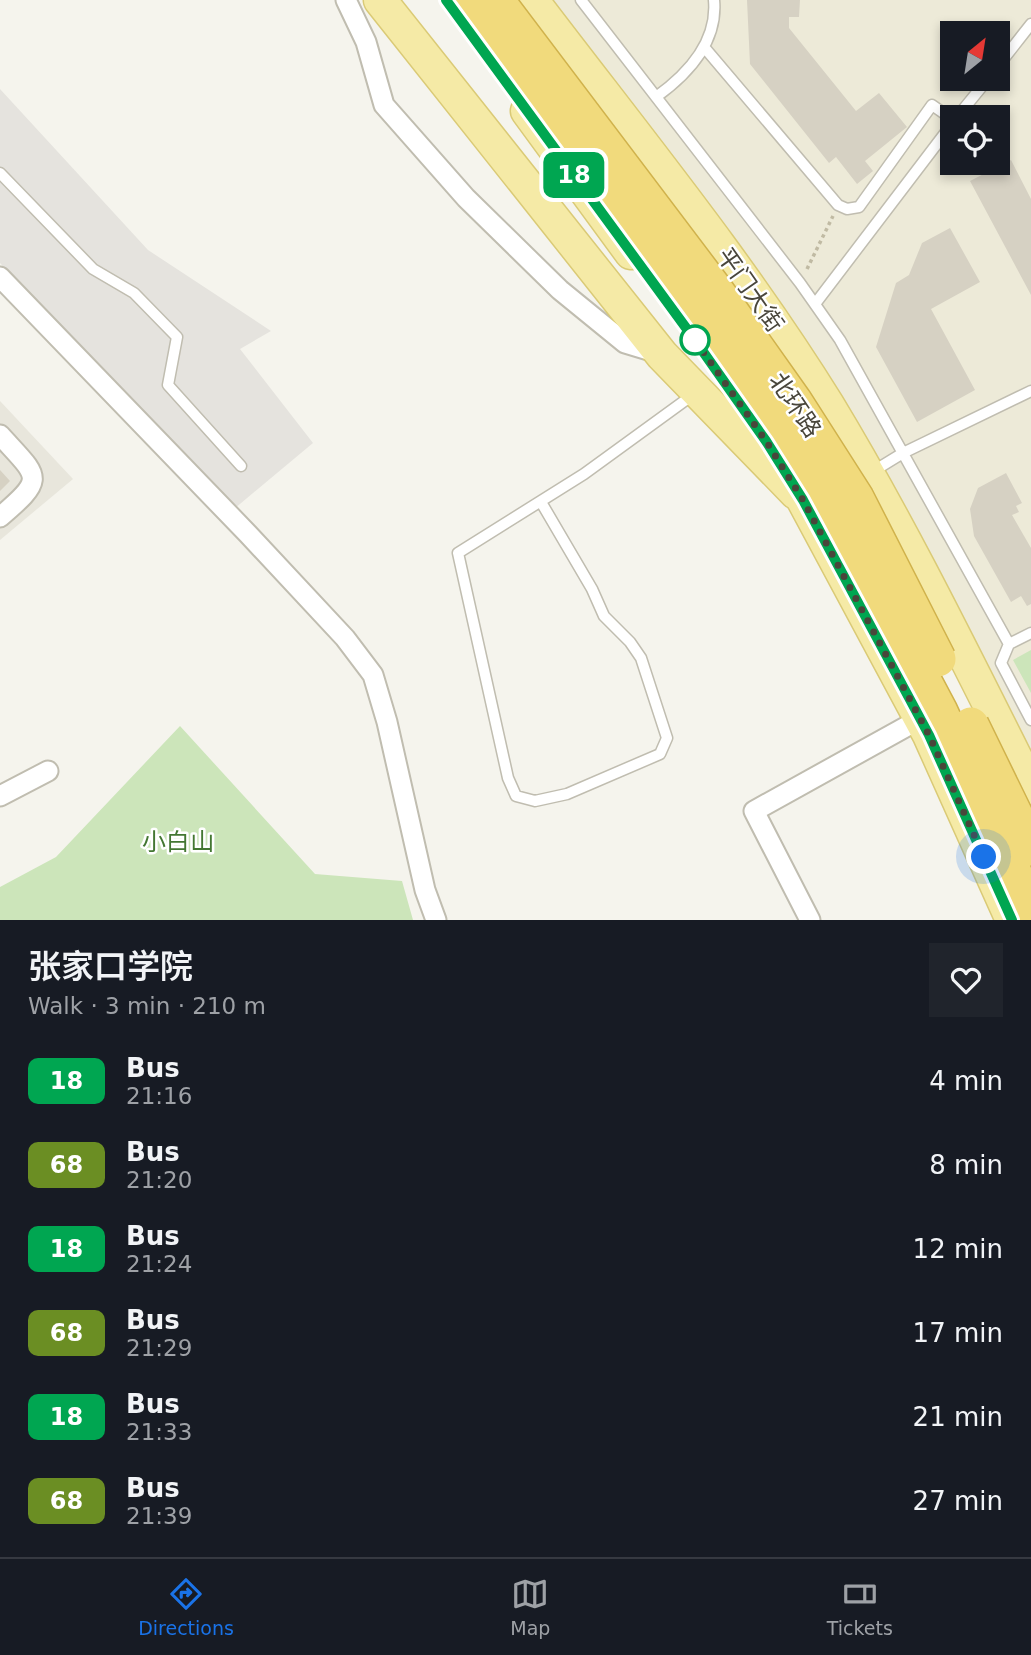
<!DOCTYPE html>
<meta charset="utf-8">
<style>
body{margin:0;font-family:"DejaVu Sans","Noto Sans SC",sans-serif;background:#20242c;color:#f1f3f6;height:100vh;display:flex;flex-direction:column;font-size:26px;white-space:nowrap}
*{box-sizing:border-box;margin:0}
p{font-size:23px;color:#9ea1a6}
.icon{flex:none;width:38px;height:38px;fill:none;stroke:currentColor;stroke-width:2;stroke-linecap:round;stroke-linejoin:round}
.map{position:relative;height:920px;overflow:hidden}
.details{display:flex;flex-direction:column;background:#171b24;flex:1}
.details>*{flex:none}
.badge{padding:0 14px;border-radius:10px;font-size:24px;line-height:46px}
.needle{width:46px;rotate:30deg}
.controls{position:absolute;left:940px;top:21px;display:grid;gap:14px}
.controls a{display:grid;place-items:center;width:70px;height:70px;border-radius:0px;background:#171b24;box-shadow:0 4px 10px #0003;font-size:35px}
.you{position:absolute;width:35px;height:35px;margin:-18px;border:5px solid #fff;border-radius:50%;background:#1a73e8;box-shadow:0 0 0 10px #1a73e833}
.map>.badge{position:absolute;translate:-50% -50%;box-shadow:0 0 0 4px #fff}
.round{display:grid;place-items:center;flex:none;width:74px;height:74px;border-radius:0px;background:#20242c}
.summary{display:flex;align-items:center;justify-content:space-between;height:119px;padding:0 28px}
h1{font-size:33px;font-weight:600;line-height:52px}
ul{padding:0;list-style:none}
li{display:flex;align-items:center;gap:21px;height:84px;padding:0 28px}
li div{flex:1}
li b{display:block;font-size:26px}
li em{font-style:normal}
li .badge{min-width:77px;font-weight:700;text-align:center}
.tabs{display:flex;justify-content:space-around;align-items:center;height:98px;border-top:2px solid #363941;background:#171b24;font-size:19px;color:#9ea1a6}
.tabs a{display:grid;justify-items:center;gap:4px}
.tabs .on{color:#1a73e8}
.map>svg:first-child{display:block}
</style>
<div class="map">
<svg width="1031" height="920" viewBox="0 0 1031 920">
<rect width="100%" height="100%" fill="#f5f4ed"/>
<path fill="#e8e6dc" d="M0,401l73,78 -73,61z"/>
<path fill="#e5e3de" d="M0,89l148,161 123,81 -31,18 73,94 -79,66 -234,-246z"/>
<path fill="#edead8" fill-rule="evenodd" d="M543,0h488v767zM952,33h46v46h-46zM952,117h46v46h-46z"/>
<path fill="#cce5ba" d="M1031,650v43l-18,-33z
M180,726l135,148 87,7 11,39h-413v-33l56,-30z"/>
<path fill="#d6d1c3" d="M747,0h53l-1,17h-10v11l67,83 23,-18 28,34 -42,34 8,10 -16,13 -21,-27 -7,6 -79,-99z
M1011,160l20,39v96l-61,-114z
M950,228l30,54 -49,27 44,81 -58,32 -41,-75 20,-64 13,-8 13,-32z
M0,470l10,11 -10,10z
M1006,473l16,30 -6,3 3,6 -7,3 19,33v56l-4,2 -6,-10 -10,6 -37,-66 -4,-27 8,-21z"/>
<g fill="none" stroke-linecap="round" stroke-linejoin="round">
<defs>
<path id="lane" d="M581,0l219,283 40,57 169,304
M704,47l134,158 9,4 12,-2 73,-102 20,14
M998,66l33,-42
M656,97c32,-23 62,-55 58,-97
M957,117l31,-38
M0,173l93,96 41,24 43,44 -9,48 73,81
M815,304l137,-180
M872,472l31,-19 128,-62
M541,502l51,87 12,27 26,26 11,16 26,80 -7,16 -93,40 -32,7 -19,-5 -8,-18 -50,-225 126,-79 110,-80
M1031,633l-22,11 -8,19 30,57"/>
<path id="street" d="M346,0l20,42 18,63 82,93 94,92 65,53 33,10
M0,277l248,257 97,104 28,37 14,47 38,168 11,30
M0,435c39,43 47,42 0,82
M0,796l48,-25
M810,920l-56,-109 166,-92"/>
<path id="primary" d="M380,0l282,355 134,138
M532,0c101,133 208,263 296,405 75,124 138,254 203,383
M527,111l104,142
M785,473l18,27 126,235 83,185"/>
</defs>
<use href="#lane" stroke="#c0bdb0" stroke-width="13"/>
<use href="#street" stroke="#c0bdb0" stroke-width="23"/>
<use href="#primary" stroke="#daca76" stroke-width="35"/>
<path stroke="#c0baa3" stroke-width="3.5" stroke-dasharray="3.5 3.5" stroke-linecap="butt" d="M807,269l26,-53"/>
<use href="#lane" stroke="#fff" stroke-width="10"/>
<use href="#street" stroke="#fff" stroke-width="19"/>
<use href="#primary" stroke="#f5eaa6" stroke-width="32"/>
<defs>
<path id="highway-bridge" d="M464,0l125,165 161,225 101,154 89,168 91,198
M496,0l220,291 78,110 62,97 82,161
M971,725l60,123"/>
</defs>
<use href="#highway-bridge" stroke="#d0b24c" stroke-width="38" stroke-linecap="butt"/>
<use href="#highway-bridge" stroke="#f1da7c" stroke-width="35"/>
</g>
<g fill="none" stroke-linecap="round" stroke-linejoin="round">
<defs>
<path id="line" d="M446,0l246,336 74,105 37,59 126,235 83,185"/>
</defs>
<use href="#line" stroke="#fff" stroke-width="16"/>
<use href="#line" stroke="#00a651" stroke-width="10"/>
<path stroke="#49463b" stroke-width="7" stroke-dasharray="0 12.6" d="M695,340l-3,-4 74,105 37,59 126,235 55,122"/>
</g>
<circle fill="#fff" stroke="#00a651" stroke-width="3.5" cx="695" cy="340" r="14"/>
<g text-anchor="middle" stroke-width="5" stroke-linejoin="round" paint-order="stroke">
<g font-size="24" fill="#49463b" stroke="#fff">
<text transform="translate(750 290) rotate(55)" y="8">平门大街</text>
<text transform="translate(795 405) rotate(56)" y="8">北环路</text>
</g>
<g font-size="24" fill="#437732" stroke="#fff">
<text x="178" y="850">小白山</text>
</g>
</g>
</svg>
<div class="controls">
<a><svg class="needle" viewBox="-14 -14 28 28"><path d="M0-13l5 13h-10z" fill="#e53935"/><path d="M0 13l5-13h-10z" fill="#9ea1a6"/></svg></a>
<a><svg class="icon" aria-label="locate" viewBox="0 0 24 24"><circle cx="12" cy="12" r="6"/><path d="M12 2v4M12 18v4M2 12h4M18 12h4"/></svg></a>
</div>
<div class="you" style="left:984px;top:857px"></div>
<b class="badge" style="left:574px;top:175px;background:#00a651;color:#fff">18</b>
</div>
<section class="details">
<div class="summary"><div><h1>张家口学院</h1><p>Walk · 3 min · 210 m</p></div><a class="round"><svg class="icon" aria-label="heart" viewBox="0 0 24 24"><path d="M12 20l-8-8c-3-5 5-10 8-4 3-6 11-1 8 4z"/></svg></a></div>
<ul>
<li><span class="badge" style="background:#00a651;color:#fff">18</span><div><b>Bus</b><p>21:16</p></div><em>4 min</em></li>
<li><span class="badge" style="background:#6b8e23;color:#fff">68</span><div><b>Bus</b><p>21:20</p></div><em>8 min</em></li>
<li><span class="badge" style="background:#00a651;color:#fff">18</span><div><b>Bus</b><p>21:24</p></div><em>12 min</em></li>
<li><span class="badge" style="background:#6b8e23;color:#fff">68</span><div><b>Bus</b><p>21:29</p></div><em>17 min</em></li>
<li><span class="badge" style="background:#00a651;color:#fff">18</span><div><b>Bus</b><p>21:33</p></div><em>21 min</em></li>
<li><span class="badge" style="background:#6b8e23;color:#fff">68</span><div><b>Bus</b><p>21:39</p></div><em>27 min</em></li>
</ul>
</section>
<nav class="tabs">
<a class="on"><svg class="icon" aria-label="directions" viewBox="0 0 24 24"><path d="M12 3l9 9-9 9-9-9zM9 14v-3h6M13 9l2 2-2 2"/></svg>Directions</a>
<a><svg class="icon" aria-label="map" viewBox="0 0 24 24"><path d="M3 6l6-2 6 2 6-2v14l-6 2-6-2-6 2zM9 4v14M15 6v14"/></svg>Map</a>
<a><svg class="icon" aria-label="tickets" viewBox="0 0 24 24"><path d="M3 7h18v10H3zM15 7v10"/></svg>Tickets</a>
</nav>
